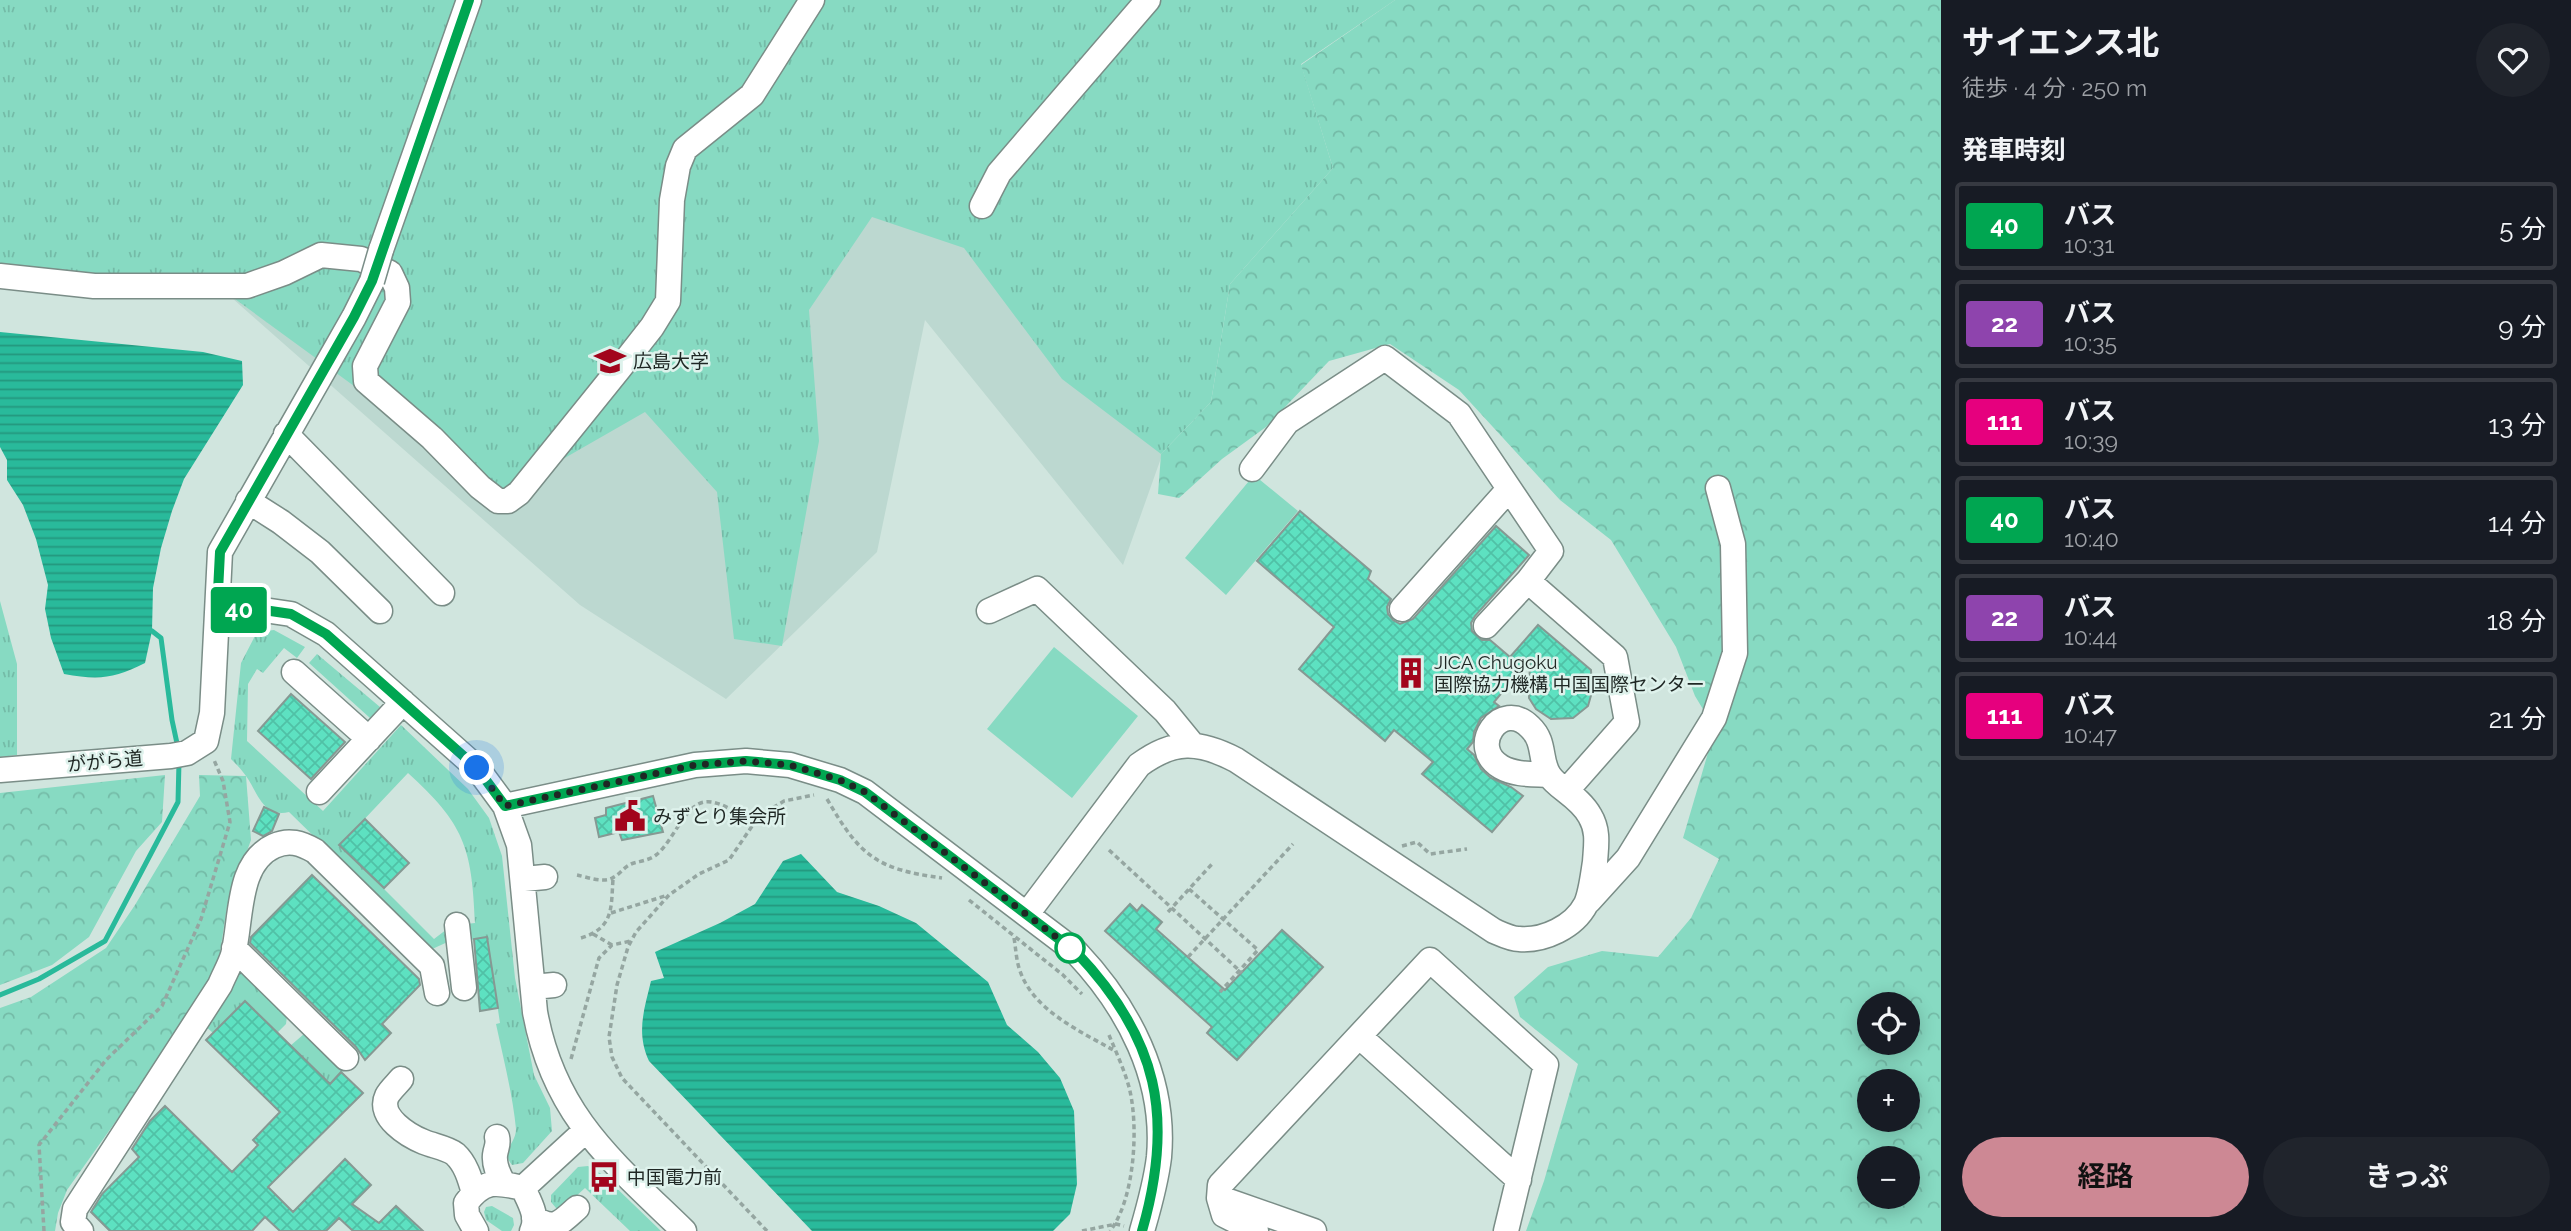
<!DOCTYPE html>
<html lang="ja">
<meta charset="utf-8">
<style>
body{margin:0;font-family:Raleway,"Noto Sans JP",sans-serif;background:#20242c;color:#f1f3f6;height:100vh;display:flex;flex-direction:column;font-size:26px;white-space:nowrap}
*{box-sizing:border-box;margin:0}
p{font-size:23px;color:#9ea1a6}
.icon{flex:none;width:38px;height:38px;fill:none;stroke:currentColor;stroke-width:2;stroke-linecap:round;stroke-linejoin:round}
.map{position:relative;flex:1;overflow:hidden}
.side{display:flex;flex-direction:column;background:#171b24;width:630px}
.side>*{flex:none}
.badge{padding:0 14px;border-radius:5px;font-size:24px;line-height:46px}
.buttons{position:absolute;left:1857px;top:992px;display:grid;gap:14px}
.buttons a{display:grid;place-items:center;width:63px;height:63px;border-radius:50%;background:#171b24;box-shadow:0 4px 18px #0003;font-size:35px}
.you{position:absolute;width:35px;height:35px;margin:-18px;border:5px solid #fff;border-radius:50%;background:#1a73e8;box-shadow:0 0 0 10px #1a73e833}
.map>.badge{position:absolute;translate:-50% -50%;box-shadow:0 0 0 4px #fff}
h2{padding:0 21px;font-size:26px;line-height:63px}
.round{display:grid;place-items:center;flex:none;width:74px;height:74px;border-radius:37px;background:#20242c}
.summary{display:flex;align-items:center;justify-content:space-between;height:119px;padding:0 21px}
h1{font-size:33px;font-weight:700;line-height:52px}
.primary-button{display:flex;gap:14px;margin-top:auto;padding:14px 21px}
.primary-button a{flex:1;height:80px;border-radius:42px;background:#cd8894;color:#111;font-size:28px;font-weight:700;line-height:80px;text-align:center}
.primary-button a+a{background:#20242c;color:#f1f3f6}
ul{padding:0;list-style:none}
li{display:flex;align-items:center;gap:21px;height:88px;margin:0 14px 10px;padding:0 7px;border:4px solid #363941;border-radius:7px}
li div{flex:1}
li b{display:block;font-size:26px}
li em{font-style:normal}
li .badge{min-width:77px;font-weight:700;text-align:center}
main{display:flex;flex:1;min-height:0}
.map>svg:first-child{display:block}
</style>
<main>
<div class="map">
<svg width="1941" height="1231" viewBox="0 0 1941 1231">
<defs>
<pattern id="grass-tufts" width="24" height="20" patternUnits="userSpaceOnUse" patternTransform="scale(1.75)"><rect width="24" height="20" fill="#87dac2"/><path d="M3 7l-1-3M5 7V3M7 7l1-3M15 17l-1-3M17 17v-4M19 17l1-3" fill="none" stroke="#74bba7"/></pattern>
<pattern id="forest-crowns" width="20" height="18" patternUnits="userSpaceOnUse" patternTransform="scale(1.75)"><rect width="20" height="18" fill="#87dac2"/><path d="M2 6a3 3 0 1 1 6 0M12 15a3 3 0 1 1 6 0" fill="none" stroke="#74bba7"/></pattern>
<pattern id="water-rules" width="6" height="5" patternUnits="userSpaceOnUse" patternTransform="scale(1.75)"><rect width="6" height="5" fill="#29ba9b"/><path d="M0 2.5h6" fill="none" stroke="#23977e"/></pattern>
<pattern id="building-cross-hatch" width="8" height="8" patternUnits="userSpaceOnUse" patternTransform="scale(1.75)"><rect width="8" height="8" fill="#5de1c1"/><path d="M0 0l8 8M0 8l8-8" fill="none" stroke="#50c1a6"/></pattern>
</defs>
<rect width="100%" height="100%" fill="#d0e5de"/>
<path fill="#bcd8d0" d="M0,0h1395l-94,64 -178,501 -198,-245 -48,232 -151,147 -146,-94 -356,-314z"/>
<path fill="url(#grass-tufts)" d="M0,0h1395l-94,64 32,104 -103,116 -19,118 -50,52 -99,-75 -98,-131 -92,-31 -63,93 10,131 -37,205 -48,-7 -17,-147 -72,-80 -143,82 -278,-203 -224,-13z
M0,601l17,63v91l-17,2z
M274,630l31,17 -8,11 -13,-10 -21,25 -6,-4 -9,15 -1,57 76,70 78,-86 67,64 21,29 13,38 13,122 19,97 16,33 2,23 -29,32 -11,2c-12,-15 4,-21 4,-36 -3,-33 -13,-72 -20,-105l4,-1 -13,-85 -18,2 -3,-16 9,-1c-3,-76 -11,-99 -67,-150l-68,72 94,94 17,-13 1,14 -22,10 -141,-138c-26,6 -31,-19 -43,-36 -4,-6 -10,-12 -15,-17l10,-96 16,-31z
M317,654l63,53 -10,11 -61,-55z
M242,970l45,46 -1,8 -9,9 -33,-32 -31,32 -9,-8 33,-52z
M304,1034h6l36,34 -10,10 -7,35 -39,-67z
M588,1166l15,9 58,56h-31l-45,-43 -22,20h-7l-5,-6v-7l27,-28z
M492,1206l21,12 1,7 -3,6h-9l-16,-11 -2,-8 2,-5z"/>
<path fill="url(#forest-crowns)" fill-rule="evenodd" d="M1395,0h546v1231h-415l18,-50 34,-117 -58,-47 -6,-20 34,-30 54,-16 56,6 33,-39 28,-59 -36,-21 32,-109 -20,-33 -19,-49 -65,-107 -51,-40 -101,-110 -69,-46 -61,17 -63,66 -44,32 -43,39 -21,-4 3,-40 50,-52 19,-118 103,-116 -32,-103zM1869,1004h39v39h-39zM1869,1082h39v38h-39zM1869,1158h39v39h-39z
M165,775l-3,47 -26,29 -47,86 -37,28 -52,20v-192z
M199,775l47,1 5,64 -24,66 -7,47 -18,42 -27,43 -108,152 -9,23 -3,18h-55v-223l31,-11 75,-49 29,-43 65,-109z"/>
<path fill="#87dac2" d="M1254,475l44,36 -72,84 -41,-37z
M1054,647l84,69 -66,82 -85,-69z"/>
<path fill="url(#water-rules)" d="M0,332l203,20 39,9 1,24 -59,94 -12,32 -11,37 -8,40 -1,43 -7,32c-31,16 -47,17 -81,11l-13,-36 -6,-29 3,-24 -12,-46 -13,-34 -16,-25v-20l-7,-13z
M801,854l36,38 42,14 37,17 72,59 19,43 31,27 22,26 14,33 3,73 -7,30 -17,17h-241l-163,-170c-13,-28 -5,-51 2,-80l13,-3 -9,-26 65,-29 35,-19 28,-43z"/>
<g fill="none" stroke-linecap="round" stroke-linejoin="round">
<path stroke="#29ba9b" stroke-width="5" d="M152,631l9,7 11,82 6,28
M0,995l39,-16 66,-38 73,-139 1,-40"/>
</g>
<path fill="url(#building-cross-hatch)" stroke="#869993" stroke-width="2" d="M1300,511l71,60 -3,8 23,20 -4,8 1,7 5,6 7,4 13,-5 83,-93 33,29 -54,61 -4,7 1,8 10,9h8l20,17 28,-32 53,45 1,22 -4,14 -15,12 -22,1 -15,-10 -7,-11 1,-39 -36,43 5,4 -18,12 -7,14 -1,10 -6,7 7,6 7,14 10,9 20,9 12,9 -31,36 -70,-58 11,-12 -39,-32 -9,11 -86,-72 35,-42 -77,-66z
M291,694l54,48 -34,37 -53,-48z
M653,796l10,36 -41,8 -3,-8 -20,5 -4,-19 11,-3v-7z
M264,807l15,7 -7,17 -9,5 -10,-5z
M365,819l44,44 -25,25 -45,-43z
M312,875l107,104 1,6 -38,39 9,9 -26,27 -9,-13 -106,-104 1,-6z
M1130,904l7,7 5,-6 20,17 -6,7 69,61 57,-60 41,37 -86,93 -30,-27 5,-6 -107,-96z
M487,937l11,71 -18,3 -6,-72z
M245,1001l85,83 11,-12 22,21 -95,94 25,25 52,-53 26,26 -19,19 27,19 17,-17 27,25h-70l-14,-13 -13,13h-46l-15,-14 -13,14h-142l-19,-19 11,-18 37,-37 -7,-8 18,-28 15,-15 67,66 26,-27 -5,-5 27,-28 -74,-72z"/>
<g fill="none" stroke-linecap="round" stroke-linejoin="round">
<defs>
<path id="minor" d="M982,206l17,-33 149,-173
M381,250l88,-250
M0,276l94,10h153l37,-13 37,-18 40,4 29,14 7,15 1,14 -33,64 1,15 66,57 48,49 18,14h10l11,-8 100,-124 33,-42 16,-26 4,-101 6,-34 7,-17 67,-54 60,-95
M286,434l156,159
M1252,469l35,-47 98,-64 74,56 92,137 -23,30
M248,501l33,21 39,30 60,59
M1402,609l107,-120
M217,611l40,-2 34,5 35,20 151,134 28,38 14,39 16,167c19,104 78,150 149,219
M989,611l48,-22 128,122 27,33
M1486,626l42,-45 87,76 12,65 -60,68
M294,672l75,67
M0,770l171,-14 16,-3 19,-12 6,-28 8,-161 134,-235 18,-36
M319,792l84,-90
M505,806l190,-41 51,-4 44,4 50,15 25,12 211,160c52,55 90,126 83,205 -3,25 -10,50 -17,74
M524,879l21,-2
M1589,901l39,-43 86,-140 21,-65 -2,-109 -15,-56
M1027,914l112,-149c35,-26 60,-24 97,-5l258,171c7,3 17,8 25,8 25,2 55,-12 67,-35 5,-11 7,-30 9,-42 1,-16 4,-31 -5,-46 -11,-20 -32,-27 -41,-41 -10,-15 -3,-33 -19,-48 -29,-29 -63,20 -29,40 14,8 32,7 47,8
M457,925l7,63
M234,948l112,110
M533,987l21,-2
M1359,1036l160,144
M401,1079c-4,5 -11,11 -14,17 -10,21 22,40 37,46 10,4 23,6 31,12 11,10 15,25 19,39
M497,1137c2,8 -1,10 -2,18 -1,10 4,21 9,29
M523,1188l62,-57
M1220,1198l94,33
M534,1218c21,13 26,5 43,-10
M81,1231l-8,-9 2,-13 145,-224c4,-10 10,-20 13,-30 9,-35 3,-92 41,-109 15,-7 27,-3 41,5l117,115 5,27
M476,1231l-9,-16 -1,-12c18,-24 30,-21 57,-15 6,13 16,29 9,43
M1256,1231l-32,-16 -5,-17 1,-13 210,-225 116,105 -40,166"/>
</defs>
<use href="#minor" stroke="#7a8d87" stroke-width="27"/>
<path stroke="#95a6a1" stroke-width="3.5" stroke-dasharray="5 3.5" stroke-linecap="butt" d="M827,799c33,57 49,70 115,79
M1402,846l15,-4 13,12 37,-5
M1109,850l133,123
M577,875c10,2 28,9 37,2 6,-3 10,-10 17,-13 8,-3 17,-3 25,-9 17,-13 29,-51 49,-53 16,-2 34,13 48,22
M1189,889l69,61 -38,42
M969,900l94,75 19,19
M1168,912l44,-48
M611,913l54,-17
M593,934l19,11
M581,938c33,-10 30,-30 32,-59
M1014,938c2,11 2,22 6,33 14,40 60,60 95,80
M1188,957l105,-113
M1109,1035c7,17 15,34 20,52 10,38 6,112 -19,144
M571,1059l28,-101 13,-13 19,-4
M44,1231l-5,-86 67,-85 56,-54 39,-87 29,-97 -7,-41 -9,-21
M767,1231l-145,-153 -10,-21 -3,-20 8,-52 11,-38 8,-15 33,-37 30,-21 30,-14 30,-44 25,-15 30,-6
M1082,1231l34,-7 8,2"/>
<use href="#minor" stroke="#fff" stroke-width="24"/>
<defs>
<path id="minor-bridge" d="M372,281l9,-31"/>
</defs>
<use href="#minor-bridge" stroke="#7a8d87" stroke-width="27" stroke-linecap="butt"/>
<use href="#minor-bridge" stroke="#fff" stroke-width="24"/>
</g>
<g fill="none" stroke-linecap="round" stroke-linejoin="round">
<defs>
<path id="line" d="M469,0l-97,281 -18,36 -134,235 -3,59 40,-2 34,5 35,20 151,134 28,38 190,-41 51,-4 44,4 50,15 25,12 211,160c82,86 99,165 66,279"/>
</defs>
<use href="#line" stroke="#fff" stroke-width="16"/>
<use href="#line" stroke="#00a651" stroke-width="10"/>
<path stroke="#1f2724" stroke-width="7" stroke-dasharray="0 12.6" d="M477,768l28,38 190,-41 51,-4 44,4 50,15 25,12 211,160 -6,-4"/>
</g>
<defs>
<symbol id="university-bare" viewBox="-9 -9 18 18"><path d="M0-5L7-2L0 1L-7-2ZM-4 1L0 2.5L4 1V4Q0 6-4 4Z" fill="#a2051c" stroke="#def2ec" stroke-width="2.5" paint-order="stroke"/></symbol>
<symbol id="building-bare" viewBox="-9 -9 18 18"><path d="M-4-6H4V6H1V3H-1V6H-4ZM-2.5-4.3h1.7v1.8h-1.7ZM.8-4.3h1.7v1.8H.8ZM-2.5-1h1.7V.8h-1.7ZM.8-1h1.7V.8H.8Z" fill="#a2051c" stroke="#def2ec" stroke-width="2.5" paint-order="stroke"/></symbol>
<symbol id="civic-bare" viewBox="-9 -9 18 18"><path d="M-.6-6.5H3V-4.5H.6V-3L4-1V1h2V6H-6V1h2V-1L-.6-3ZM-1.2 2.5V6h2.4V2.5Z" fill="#a2051c" stroke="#def2ec" stroke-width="2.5" paint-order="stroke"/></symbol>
<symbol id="bus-bare" viewBox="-9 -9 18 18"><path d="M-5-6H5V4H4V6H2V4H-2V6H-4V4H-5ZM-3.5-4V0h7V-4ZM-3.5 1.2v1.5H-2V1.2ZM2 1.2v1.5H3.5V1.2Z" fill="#a2051c" stroke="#def2ec" stroke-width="2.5" paint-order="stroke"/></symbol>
</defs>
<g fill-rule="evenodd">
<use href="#university-bare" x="588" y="339" width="44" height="44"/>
<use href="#building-bare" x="1389" y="651" width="44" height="44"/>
<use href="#civic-bare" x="608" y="794" width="44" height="44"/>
<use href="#bus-bare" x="582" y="1155" width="44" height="44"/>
</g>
<circle fill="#fff" stroke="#00a651" stroke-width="3.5" cx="1070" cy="948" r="14"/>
<g text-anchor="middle" stroke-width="5" stroke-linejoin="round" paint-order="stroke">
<g font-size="19" fill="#1f2724" stroke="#def2ec" text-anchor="start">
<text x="633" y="368">広島大学</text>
<text x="1434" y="669">JICA Chugoku<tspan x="1434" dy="22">国際協力機構 中国国際センター</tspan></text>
<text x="653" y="823">みずとり集会所</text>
<text x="627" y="1184">中国電力前</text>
</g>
<g font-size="19" fill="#1f2724" stroke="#def2ec">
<text transform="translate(105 761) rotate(-5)" y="7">ががら道</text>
</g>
</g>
</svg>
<div class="buttons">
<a><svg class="icon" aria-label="locate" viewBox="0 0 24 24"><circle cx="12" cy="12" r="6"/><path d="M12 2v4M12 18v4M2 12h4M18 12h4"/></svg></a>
<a>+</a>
<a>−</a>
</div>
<div class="you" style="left:477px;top:768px"></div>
<b class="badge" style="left:239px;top:610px;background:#00a651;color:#fff">40</b>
</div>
<section class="side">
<div class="summary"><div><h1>サイエンス北</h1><p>徒歩 · 4 分 · 250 m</p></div><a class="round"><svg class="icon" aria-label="heart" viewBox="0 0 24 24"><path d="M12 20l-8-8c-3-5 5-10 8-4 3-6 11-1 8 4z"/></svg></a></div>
<h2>発車時刻</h2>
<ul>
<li><span class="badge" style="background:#00a651;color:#fff">40</span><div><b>バス</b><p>10:31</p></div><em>5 分</em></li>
<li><span class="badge" style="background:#8e44ad;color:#fff">22</span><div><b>バス</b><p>10:35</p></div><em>9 分</em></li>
<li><span class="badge" style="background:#e6007e;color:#fff">111</span><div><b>バス</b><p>10:39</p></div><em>13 分</em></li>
<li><span class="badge" style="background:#00a651;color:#fff">40</span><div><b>バス</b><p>10:40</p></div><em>14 分</em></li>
<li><span class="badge" style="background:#8e44ad;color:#fff">22</span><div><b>バス</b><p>10:44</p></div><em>18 分</em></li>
<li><span class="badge" style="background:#e6007e;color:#fff">111</span><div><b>バス</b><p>10:47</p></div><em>21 分</em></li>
</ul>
<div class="primary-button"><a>経路</a><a>きっぷ</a></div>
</section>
</main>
